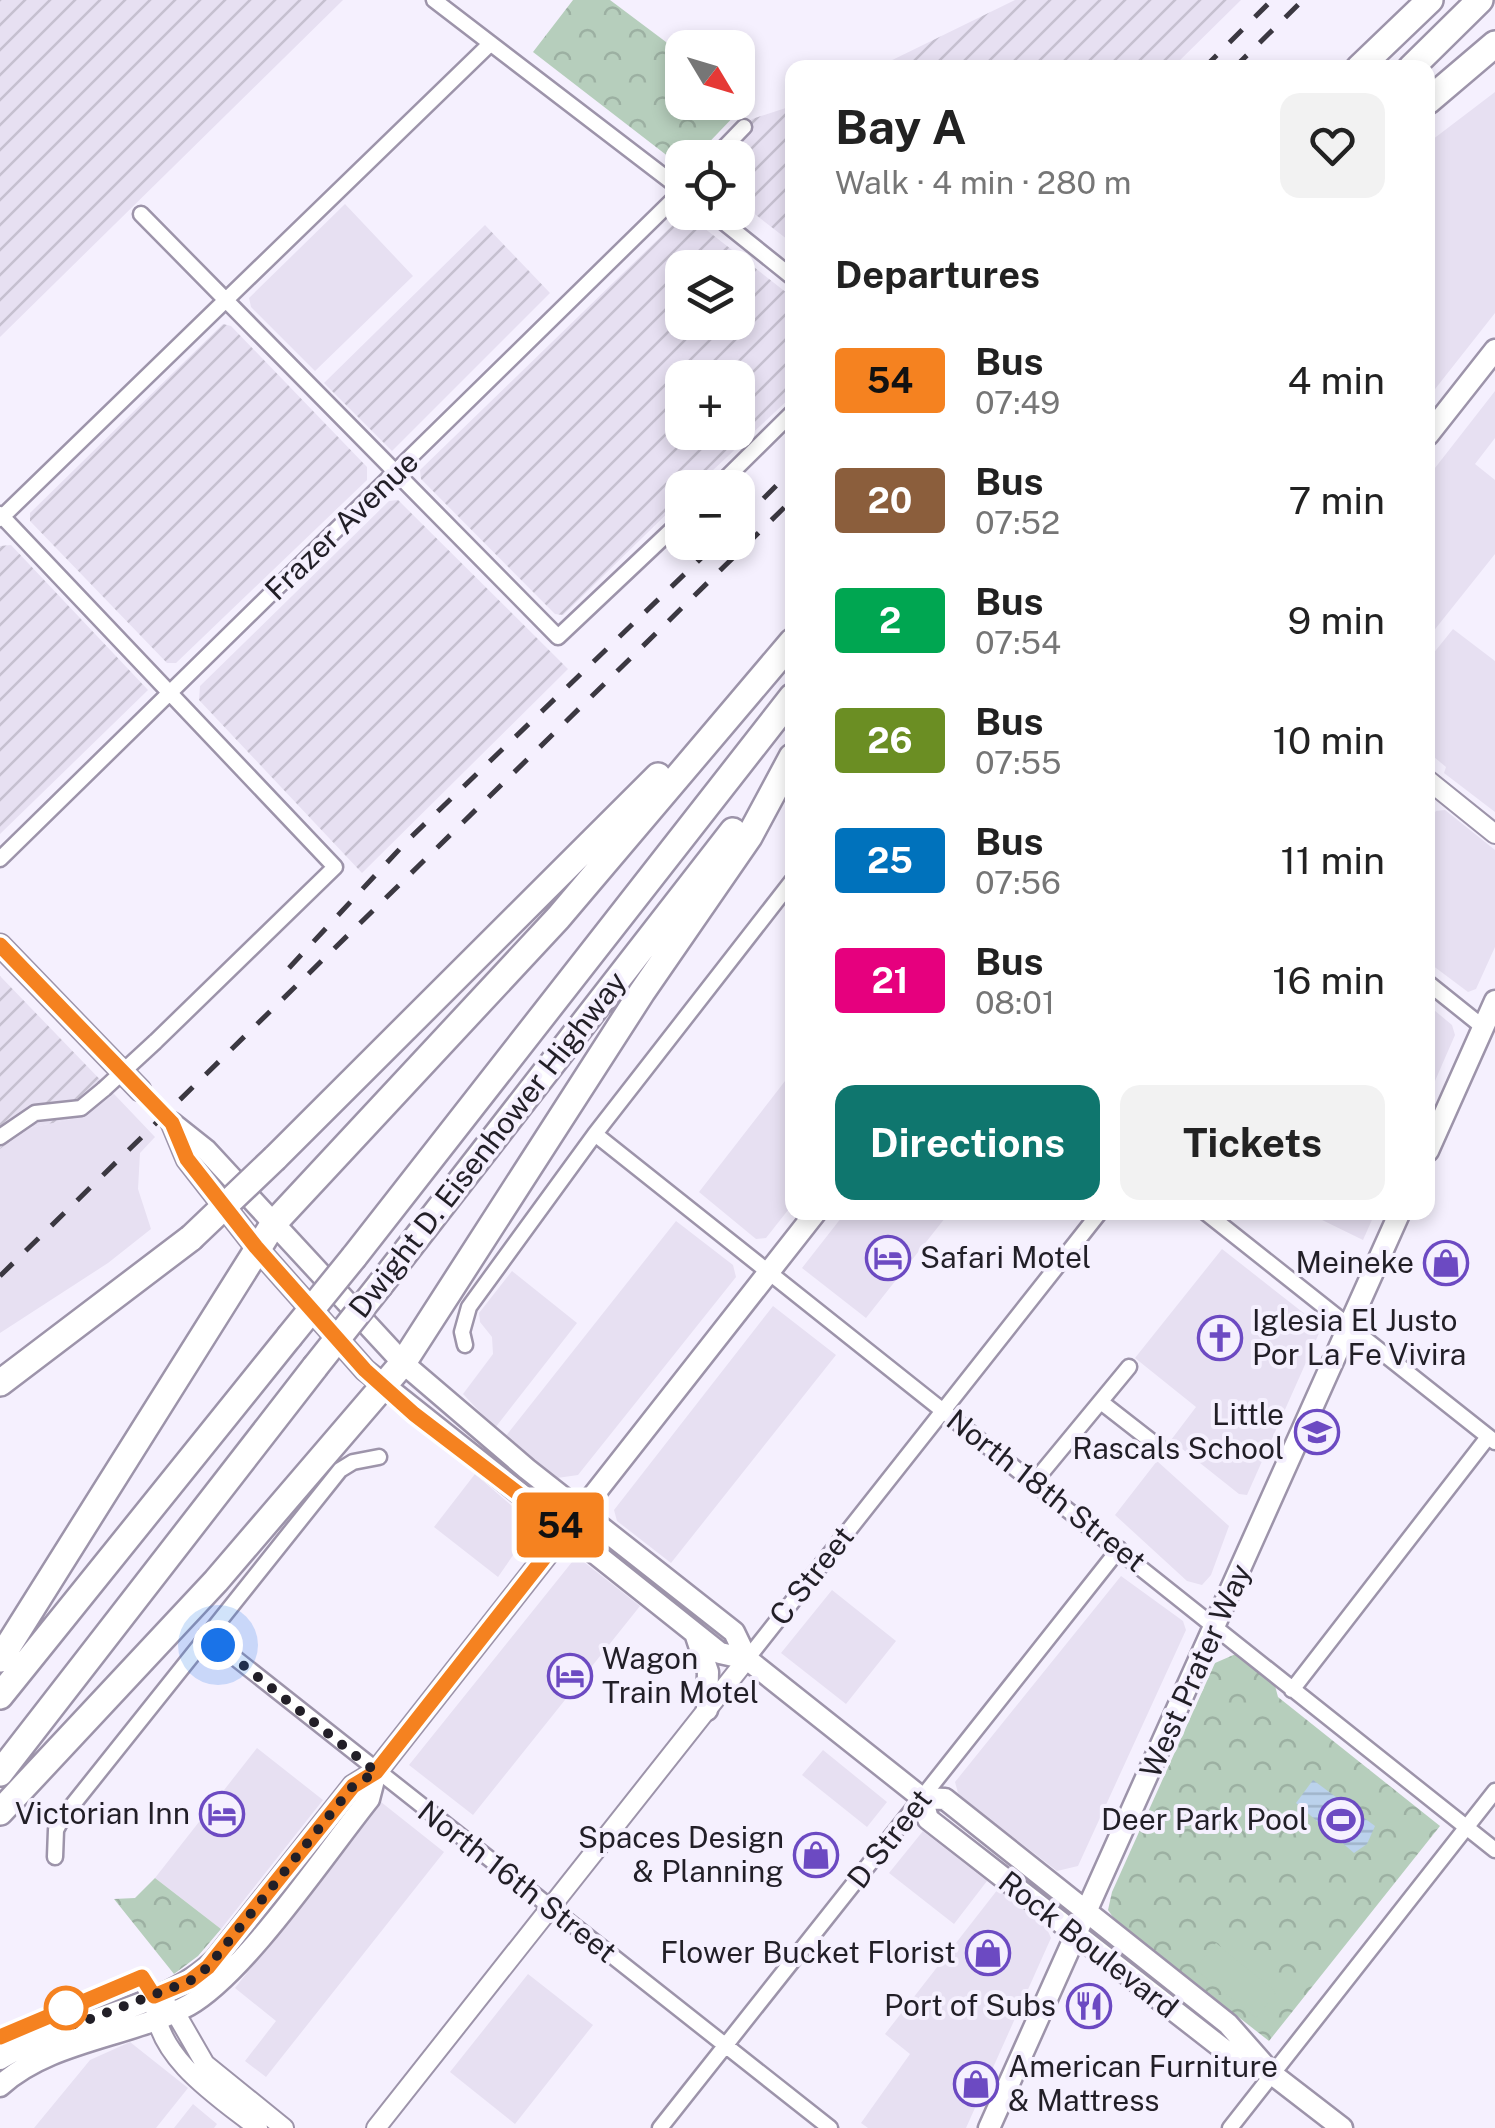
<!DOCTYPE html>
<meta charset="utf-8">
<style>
body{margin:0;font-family:"Public Sans",sans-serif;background:#f2f2f2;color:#222;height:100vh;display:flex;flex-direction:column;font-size:38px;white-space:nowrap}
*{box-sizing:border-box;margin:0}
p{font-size:32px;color:#767676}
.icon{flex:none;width:55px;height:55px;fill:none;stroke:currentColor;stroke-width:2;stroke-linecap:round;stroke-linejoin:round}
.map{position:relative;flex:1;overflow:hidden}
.side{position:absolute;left:785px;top:60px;width:650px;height:1160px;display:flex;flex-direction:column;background:#fff;border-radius:20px;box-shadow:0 5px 15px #0003}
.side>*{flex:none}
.badge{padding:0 20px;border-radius:8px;font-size:35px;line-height:65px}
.needle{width:65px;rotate:128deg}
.tools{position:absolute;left:665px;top:30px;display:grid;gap:20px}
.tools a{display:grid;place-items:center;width:90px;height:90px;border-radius:20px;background:#fff;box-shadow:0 5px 15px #0003;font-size:50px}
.you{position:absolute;width:50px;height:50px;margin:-25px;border:8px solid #fff;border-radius:50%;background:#1a73e8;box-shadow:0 0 0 15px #1a73e833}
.map>.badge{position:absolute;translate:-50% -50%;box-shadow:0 0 0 5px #fff}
h2{padding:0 50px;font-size:38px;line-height:90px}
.round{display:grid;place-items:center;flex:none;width:105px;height:105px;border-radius:20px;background:#f2f2f2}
.overview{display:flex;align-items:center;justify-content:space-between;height:170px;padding:0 50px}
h1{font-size:48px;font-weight:700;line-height:75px}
.cta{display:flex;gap:20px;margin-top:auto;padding:20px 50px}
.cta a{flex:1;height:115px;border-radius:20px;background:#0f766e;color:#fff;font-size:40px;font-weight:700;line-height:115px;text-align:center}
.cta a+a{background:#f2f2f2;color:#222}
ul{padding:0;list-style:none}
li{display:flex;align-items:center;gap:30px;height:120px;padding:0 50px}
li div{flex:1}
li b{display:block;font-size:38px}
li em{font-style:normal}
li .badge{min-width:110px;font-weight:700;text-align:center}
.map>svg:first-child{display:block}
</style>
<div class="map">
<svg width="1495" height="2128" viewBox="0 0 1495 2128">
<defs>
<pattern id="industrial-furrows" width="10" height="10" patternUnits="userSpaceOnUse" patternTransform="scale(2.5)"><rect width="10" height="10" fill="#e7e0f2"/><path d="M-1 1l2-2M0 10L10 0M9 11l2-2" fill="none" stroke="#c6c0d0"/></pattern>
<pattern id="forest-crowns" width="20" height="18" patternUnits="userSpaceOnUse" patternTransform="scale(2.5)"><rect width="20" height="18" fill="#b6cebc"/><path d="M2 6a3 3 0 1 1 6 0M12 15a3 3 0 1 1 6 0" fill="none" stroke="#9cb0a2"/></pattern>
<pattern id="water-rules" width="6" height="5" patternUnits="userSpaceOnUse" patternTransform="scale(2.5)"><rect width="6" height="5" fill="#bbd2ec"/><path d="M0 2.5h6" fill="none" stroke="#a0b4ca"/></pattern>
</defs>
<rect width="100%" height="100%" fill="#f5f0fe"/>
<path fill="#e7e0f2" d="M1495,92v221l-67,85v-255z
M345,204l68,72 -98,95 -64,-64 -2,-9z
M1495,391v47l-20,26 20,16v74l-67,84v-161z
M1453,629l42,32v151l-51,-39 2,-6 -18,-15v-92z
M1445,810l50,40v97l-19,42 -8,3 -40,-30v-140l8,-11z
M1428,1005l24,20 3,10 -27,62z
M792,1072v133l-26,33 -10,1 -57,-47z
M114,1094l41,43 -15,16 -2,36 13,40 -43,34 -108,70v-184l29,-21 61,-13z
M845,1213h104l-83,105 -64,-50z
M1322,1213l1,-1 52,1 -12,27 -45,-22z
M676,1221l57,44 3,12 -158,198 -21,3 -52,-41z
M1222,1249l88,69 10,13 -73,164 -8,-1 -68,-54 25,-33 -61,-49z
M512,1271l65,52 -82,105 -32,-34 30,-40 -1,-17 -12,-15 -1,-9z
M773,1306l63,49 -165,208 -54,-42 -3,-11z
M1157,1461l72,65 -18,49 -9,10 -15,-4 -72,-66z
M475,1474l59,51 -36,52 -64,-50z
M572,1562h12l56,44 -167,209 -64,-50z
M1121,1576l62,45 3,9 -108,236 -21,5 -84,-65 -15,-13 -3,-11z
M832,1590l64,51 -50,63 -65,-51z
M257,1748l66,52 -102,129 -66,-51z
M823,1750l64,52 -20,25 -65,-52z
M381,1802l63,50 -178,225 -21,-16 31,-40 -41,-33z
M923,1831l64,50 -33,43 -65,-51z
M998,1889l49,40 4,9 -85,190h-98l-7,-5 49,-69 -25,-20z
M528,1974l65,51 -78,99 -65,-52z
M130,2042l58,46 -32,40h-122l56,-68z
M193,2104l24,20 -3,4h-40z"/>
<path fill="url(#industrial-furrows)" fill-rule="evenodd" d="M0,0h343l-343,337z
M1015,0h226l-68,67h-295z
M792,106v137l-54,-42v-43h-30l44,-39z
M681,217h9l102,80v99l-97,91 -13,1v11l-119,116 -8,-1 -134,-135 -1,-9zM682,268h56v54h-56zM682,378h56v54h-56z
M485,225l65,68 -158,158 -68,-68z
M223,324l8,2 136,141v13l-191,183h-9l-137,-142v-8z
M398,500l170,169 -206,204 -163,-173 1,-14 189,-185z
M11,545l137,145 -148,144v-288z
M0,976l114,118 -23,21 -62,13 -29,21z"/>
<path fill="url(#forest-crowns)" d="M573,0h37l72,54v48l51,1 8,6 -46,48 -13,1v6h-4l-145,-112z
M1238,1653l35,25 5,19 162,129 -171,215 -154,-121 -7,-10 4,-18 103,-229z
M155,1878l66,51 -23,27 -24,18 -60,-75 21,-1z"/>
<path fill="#b6cebc" d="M1216,1943l60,49 -20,26 -61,-49z"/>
<path fill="url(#water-rules)" d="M1313,1780l62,46 -8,18 -13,9 -58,-50z"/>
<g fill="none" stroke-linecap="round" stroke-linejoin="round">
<path stroke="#cbc6d3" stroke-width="20" stroke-dasharray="20 10" stroke-linecap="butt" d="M140,1090l32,33"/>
<defs>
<path id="minor" d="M434,0l248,190
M714,158l30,-31
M711,212l81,65
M141,214l417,423 124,-117
M716,488l76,-75
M0,514l335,353 -180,175
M0,519l490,-475
M0,859l682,-668
M1428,983l55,44
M595,1134l900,716
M0,1137l35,-24 46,-5 23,-19
M1205,1212l290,230
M465,1345l-3,-13 7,-25 126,-173 197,-253
M1101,1402l59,46
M1034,1482l95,-115
M206,1635l624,493
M747,1659l353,-447
M1292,1690l196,-253
M55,1857l1,-27 7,-13 277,-347 13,-8 26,-5
M660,2128l459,-579
M1230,2128l265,-337"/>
<path id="tertiary" d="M1428,780l67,54
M154,1996l21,16 30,52 79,64
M155,2006c3,53 65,92 103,122
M376,2128l371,-469"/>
<path id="secondary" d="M1428,435l67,-85
M0,945l140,145
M172,1123l34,27 197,213 124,106 207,163 13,27 175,139 23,1 283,225 44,50 70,54
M172,1123l15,36 69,88 109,123 355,283 27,6
M1428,1151l67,-150
M696,1636l12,36 -1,38
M922,1798l6,21 303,236 40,18
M0,2059c65,-40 163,-47 216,-100l137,-173 23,-14 440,-560
M0,2086c50,-46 131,-49 189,-81 56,-32 136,-151 180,-206l7,-27
M989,2128l411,-916"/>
<path id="motorway" d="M1359,68l71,-68
M1411,68l69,-68
M1428,101l67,-57
M275,1158l383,-382
M354,1257l438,-560
M380,1285l353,-454
M0,1383l191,-145
M0,1659l274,-436 284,-305 234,-276
M0,1696l289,-359
M0,1773l315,-406
M0,1812l216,-231 187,-218 239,-371 107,-155 43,-80"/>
</defs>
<use href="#minor" stroke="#9d94aa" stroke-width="19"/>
<use href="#tertiary" stroke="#9d94aa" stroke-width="22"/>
<use href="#secondary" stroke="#9d94aa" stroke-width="25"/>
<use href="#motorway" stroke="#9d94aa" stroke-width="30"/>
<use href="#minor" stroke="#fff" stroke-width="14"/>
<use href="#tertiary" stroke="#fff" stroke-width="18"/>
<use href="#secondary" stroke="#fff" stroke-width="20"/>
<use href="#motorway" stroke="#fff" stroke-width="25"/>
<path stroke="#3b3841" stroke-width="5" stroke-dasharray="18 18" stroke-linecap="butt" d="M1204,68l68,-68
M1234,68l69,-68
M738,524l54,-54
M289,968l119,-128 310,-298
M0,1276l792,-776"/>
<defs>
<path id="minor-bridge" d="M104,1089l51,-47"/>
<path id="motorway-bridge" d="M191,1238l84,-80
M289,1337l65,-80
M315,1367l65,-82"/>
</defs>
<use href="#minor-bridge" stroke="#9d94aa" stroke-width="19" stroke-linecap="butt"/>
<use href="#motorway-bridge" stroke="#9d94aa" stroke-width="30" stroke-linecap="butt"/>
<use href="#minor-bridge" stroke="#fff" stroke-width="14"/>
<use href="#motorway-bridge" stroke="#fff" stroke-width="25"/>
</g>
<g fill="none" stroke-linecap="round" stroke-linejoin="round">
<defs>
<path id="line" d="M0,945l172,178 15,36 69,88 109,123 49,44 152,116 -190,242 -23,14 -145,181 -18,14 -36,15 -12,-19 -142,60"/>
</defs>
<use href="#line" stroke="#fff" stroke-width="22"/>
<use href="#line" stroke="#f58220" stroke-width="15"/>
<path stroke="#221f27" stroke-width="10" stroke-dasharray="0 18" d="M66,2008l8,17 116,-44 18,-14 145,-181 23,-14 -158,-127"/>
</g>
<defs>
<symbol id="hotel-ring" viewBox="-11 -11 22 22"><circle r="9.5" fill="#f5f0fe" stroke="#6c4ac2" stroke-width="1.5"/><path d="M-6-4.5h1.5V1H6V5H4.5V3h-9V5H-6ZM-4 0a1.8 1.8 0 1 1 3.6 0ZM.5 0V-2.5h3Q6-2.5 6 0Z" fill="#6c4ac2"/></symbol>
<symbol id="shop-ring" viewBox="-11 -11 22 22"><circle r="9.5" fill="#f5f0fe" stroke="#6c4ac2" stroke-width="1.5"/><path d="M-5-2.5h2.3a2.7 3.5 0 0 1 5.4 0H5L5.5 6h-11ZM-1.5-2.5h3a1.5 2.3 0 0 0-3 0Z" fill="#6c4ac2"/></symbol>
<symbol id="church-ring" viewBox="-11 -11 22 22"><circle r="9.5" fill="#f5f0fe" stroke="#6c4ac2" stroke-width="1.5"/><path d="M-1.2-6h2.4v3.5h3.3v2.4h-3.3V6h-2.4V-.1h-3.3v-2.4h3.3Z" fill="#6c4ac2"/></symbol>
<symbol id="school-ring" viewBox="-11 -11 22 22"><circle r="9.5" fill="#f5f0fe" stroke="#6c4ac2" stroke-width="1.5"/><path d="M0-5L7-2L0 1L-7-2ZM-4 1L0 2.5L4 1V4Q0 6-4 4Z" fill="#6c4ac2"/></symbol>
<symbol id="stadium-ring" viewBox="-11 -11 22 22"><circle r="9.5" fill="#f5f0fe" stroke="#6c4ac2" stroke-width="1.5"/><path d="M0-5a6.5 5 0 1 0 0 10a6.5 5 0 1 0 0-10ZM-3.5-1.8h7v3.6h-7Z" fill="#6c4ac2"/></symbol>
<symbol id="restaurant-ring" viewBox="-11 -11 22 22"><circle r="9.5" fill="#f5f0fe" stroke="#6c4ac2" stroke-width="1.5"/><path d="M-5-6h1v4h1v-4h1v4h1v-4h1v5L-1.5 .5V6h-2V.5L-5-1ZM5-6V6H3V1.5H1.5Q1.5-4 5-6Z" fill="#6c4ac2"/></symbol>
</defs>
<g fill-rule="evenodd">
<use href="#hotel-ring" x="863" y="1233" width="50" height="50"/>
<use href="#shop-ring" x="1421" y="1238" width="50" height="50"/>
<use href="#church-ring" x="1195" y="1313" width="50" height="50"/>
<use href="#school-ring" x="1292" y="1407" width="50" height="50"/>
<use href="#hotel-ring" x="545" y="1651" width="50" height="50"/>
<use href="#hotel-ring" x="197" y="1789" width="50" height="50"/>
<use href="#stadium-ring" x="1316" y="1795" width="50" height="50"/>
<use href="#shop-ring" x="791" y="1830" width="50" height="50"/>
<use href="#shop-ring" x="963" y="1928" width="50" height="50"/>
<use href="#restaurant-ring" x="1064" y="1981" width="50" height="50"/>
<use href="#shop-ring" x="951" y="2059" width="50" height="50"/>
</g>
<circle fill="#fff" stroke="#f58220" stroke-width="5" cx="66" cy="2008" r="20"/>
<g text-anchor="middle" stroke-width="8" stroke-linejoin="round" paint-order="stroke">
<g font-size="30" fill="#221f27" stroke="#f5f0fe">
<text transform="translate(342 526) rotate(-44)" y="10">Frazer Avenue</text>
<text transform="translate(488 1145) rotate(-52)" y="10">Dwight D. Eisenhower Highway</text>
<text transform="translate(1046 1491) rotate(38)" y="10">North 18th Street</text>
<text transform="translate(812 1576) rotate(-52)" y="10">C Street</text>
<text transform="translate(1196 1671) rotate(-66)" y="10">West Prater Way</text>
<text transform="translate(890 1839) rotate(-52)" y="10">D Street</text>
<text transform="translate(517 1882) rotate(38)" y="10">North 16th Street</text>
<text transform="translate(1088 1945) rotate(38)" y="10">Rock Boulevard</text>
</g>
<g font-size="30" fill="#221f27" stroke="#f5f0fe" text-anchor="end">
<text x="920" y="1268" text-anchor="start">Safari Motel</text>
<text x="1414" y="1273">Meineke</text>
<text x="1252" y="1331" text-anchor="start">Iglesia El Justo<tspan x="1252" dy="34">Por La Fe Vivira</tspan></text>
<text x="1284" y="1425">Little<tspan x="1284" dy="34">Rascals School</tspan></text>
<text x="602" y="1669" text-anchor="start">Wagon<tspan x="602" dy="34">Train Motel</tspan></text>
<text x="190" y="1824">Victorian Inn</text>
<text x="1308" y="1830">Deer Park Pool</text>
<text x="784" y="1848">Spaces Design<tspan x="784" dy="34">&amp; Planning</tspan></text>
<text x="956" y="1963">Flower Bucket Florist</text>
<text x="1056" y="2016">Port of Subs</text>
<text x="1008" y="2077" text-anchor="start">American Furniture<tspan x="1008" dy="34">&amp; Mattress</tspan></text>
</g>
</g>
</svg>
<div class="tools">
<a><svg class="needle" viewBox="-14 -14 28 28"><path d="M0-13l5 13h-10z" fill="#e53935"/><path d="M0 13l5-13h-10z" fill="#767676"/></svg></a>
<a><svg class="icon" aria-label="locate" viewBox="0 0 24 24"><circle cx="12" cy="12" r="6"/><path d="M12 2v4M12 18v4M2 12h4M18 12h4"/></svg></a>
<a><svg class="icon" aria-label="layers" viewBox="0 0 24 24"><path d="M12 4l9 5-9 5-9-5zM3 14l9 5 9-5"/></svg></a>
<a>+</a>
<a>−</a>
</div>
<div class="you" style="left:218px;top:1645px"></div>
<b class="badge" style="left:560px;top:1525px;background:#f58220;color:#111">54</b>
<section class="side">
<div class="overview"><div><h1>Bay A</h1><p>Walk · 4 min · 280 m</p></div><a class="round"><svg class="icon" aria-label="heart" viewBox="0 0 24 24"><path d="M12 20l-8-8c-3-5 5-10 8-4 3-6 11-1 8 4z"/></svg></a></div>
<h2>Departures</h2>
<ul>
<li><span class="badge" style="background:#f58220;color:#111">54</span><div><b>Bus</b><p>07:49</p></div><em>4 min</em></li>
<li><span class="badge" style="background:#8b5e3c;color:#fff">20</span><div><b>Bus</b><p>07:52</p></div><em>7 min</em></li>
<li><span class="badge" style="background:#00a651;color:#fff">2</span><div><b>Bus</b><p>07:54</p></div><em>9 min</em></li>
<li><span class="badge" style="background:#6b8e23;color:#fff">26</span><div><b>Bus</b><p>07:55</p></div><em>10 min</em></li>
<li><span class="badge" style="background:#0072bc;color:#fff">25</span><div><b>Bus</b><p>07:56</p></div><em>11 min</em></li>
<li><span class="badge" style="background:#e6007e;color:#fff">21</span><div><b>Bus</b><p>08:01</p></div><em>16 min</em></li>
</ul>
<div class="cta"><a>Directions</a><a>Tickets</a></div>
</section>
</div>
